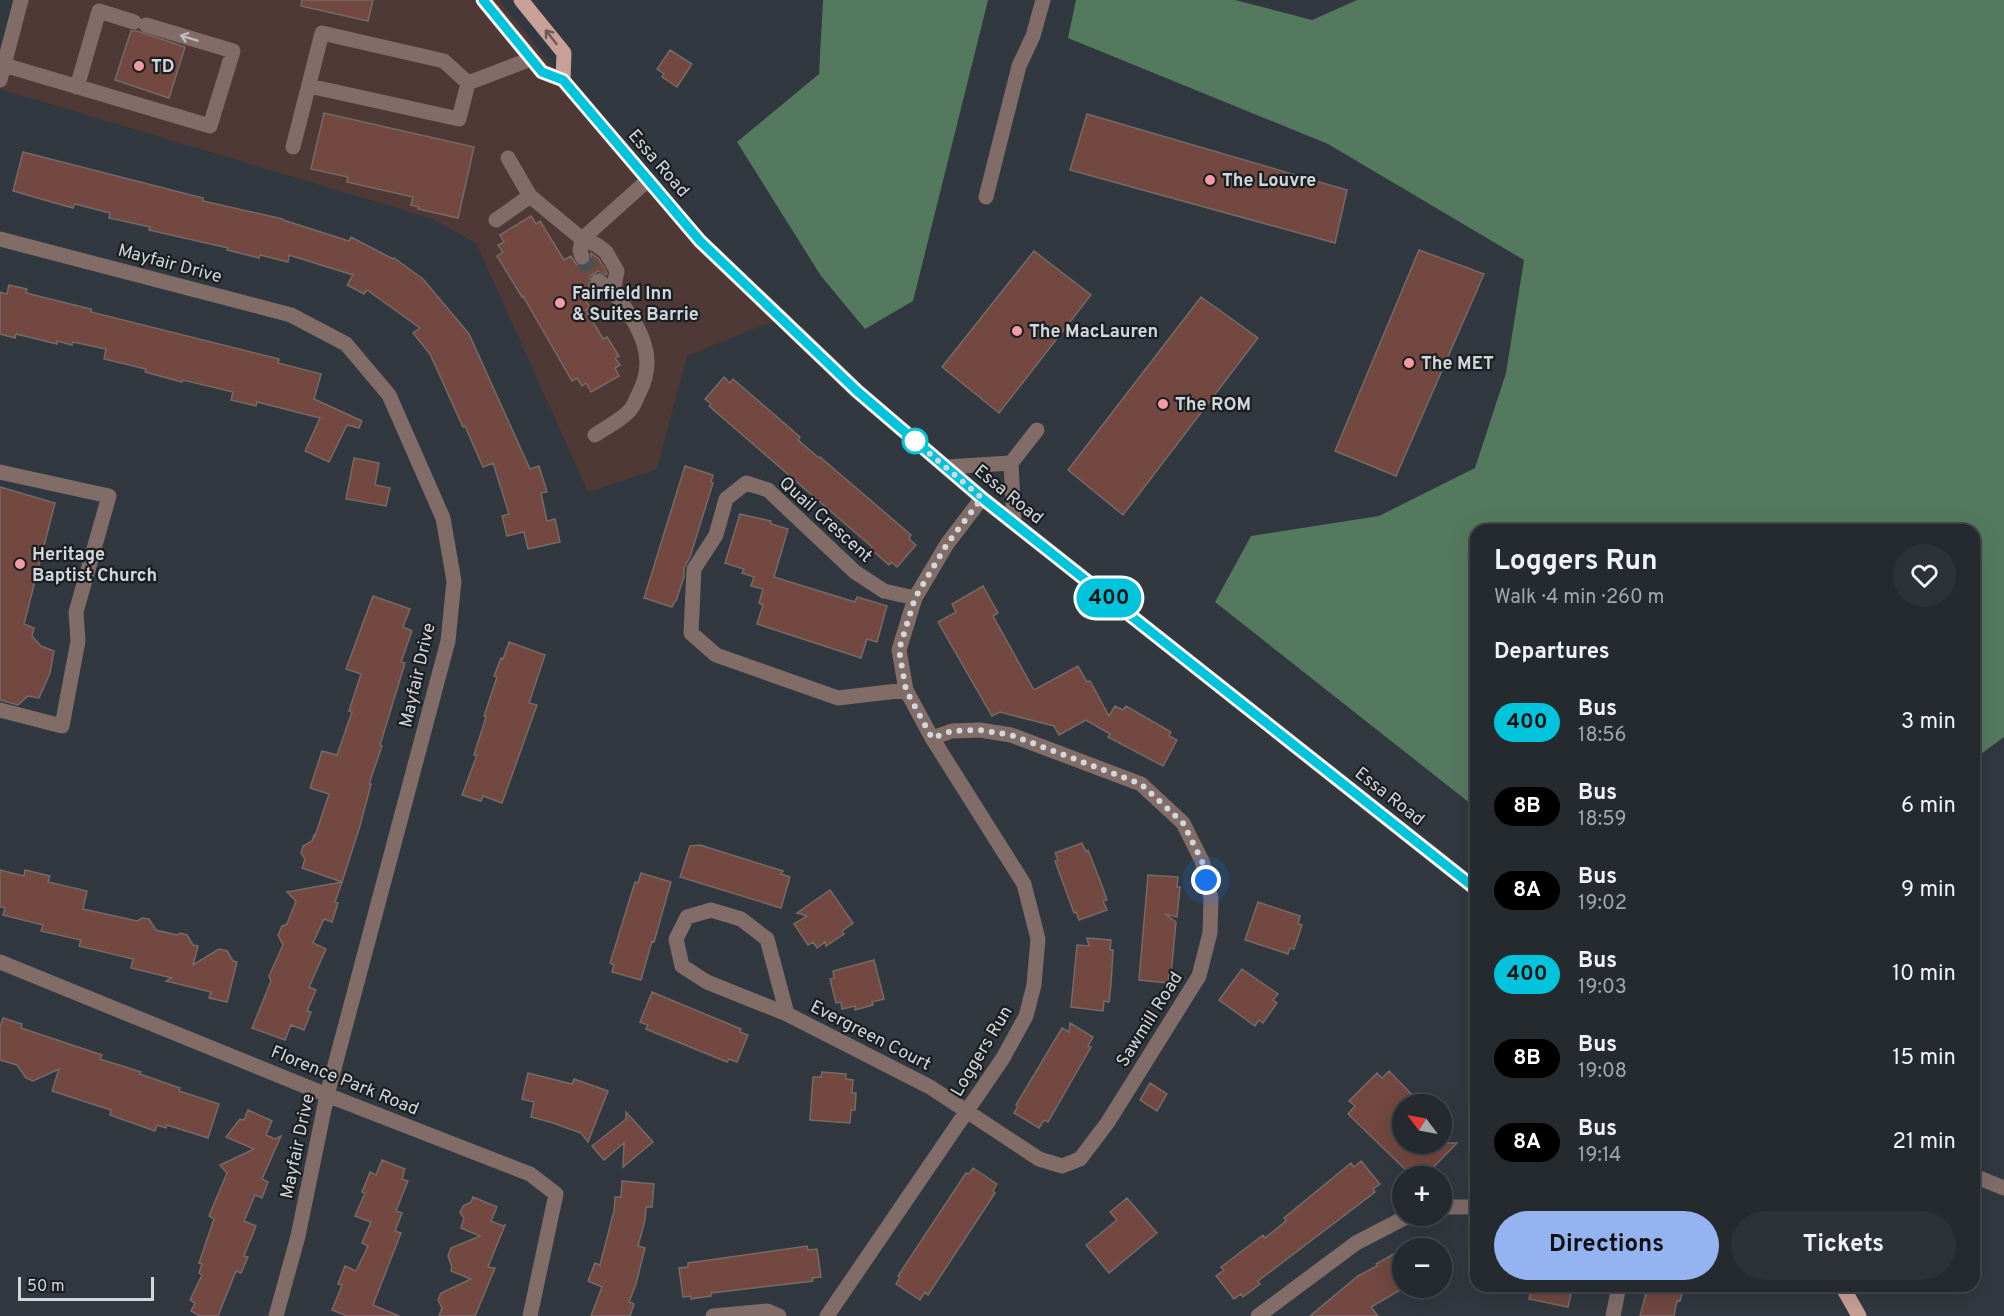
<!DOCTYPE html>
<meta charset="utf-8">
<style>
body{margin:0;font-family:Overpass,sans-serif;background:#2d3237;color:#f1f3f6;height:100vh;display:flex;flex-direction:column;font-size:22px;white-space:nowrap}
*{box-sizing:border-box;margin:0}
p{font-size:20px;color:#a3a7aa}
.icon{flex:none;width:33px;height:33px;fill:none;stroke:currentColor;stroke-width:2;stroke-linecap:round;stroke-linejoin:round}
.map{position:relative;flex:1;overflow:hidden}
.drawer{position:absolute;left:1470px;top:524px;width:510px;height:768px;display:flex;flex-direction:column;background:#252a2f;border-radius:18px;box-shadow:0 6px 24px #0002,0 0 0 2px #42464b}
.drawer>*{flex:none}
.badge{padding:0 12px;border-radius:20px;font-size:21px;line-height:39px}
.needle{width:39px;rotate:302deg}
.buttons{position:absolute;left:1392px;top:1094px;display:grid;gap:12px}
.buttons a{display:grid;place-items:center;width:60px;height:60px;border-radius:50%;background:#252a2f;box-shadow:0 6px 24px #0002,0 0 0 2px #42464b;font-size:30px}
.scale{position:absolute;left:18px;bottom:15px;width:136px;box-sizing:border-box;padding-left:6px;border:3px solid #d2d7db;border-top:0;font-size:16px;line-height:21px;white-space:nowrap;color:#d2d7db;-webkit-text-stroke:4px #1c1f22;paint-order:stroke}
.you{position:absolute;width:30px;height:30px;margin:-15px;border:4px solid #fff;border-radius:50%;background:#1a73e8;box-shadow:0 0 0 9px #1a73e833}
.map>.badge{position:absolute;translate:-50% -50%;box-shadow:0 0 0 3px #fff}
h2{padding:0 24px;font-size:22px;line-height:54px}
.round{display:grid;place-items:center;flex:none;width:63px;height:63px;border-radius:32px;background:#2d3237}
.headline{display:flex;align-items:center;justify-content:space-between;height:102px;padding:0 24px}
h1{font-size:28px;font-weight:700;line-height:45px}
.cta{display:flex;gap:12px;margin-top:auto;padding:12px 24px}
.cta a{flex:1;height:69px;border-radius:36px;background:#95b2f1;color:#111;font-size:24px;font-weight:700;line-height:69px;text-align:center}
.cta a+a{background:#2d3237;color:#f1f3f6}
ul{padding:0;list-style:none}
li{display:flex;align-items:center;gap:18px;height:84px;padding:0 24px}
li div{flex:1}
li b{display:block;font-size:22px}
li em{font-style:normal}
li .badge{min-width:66px;font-weight:700;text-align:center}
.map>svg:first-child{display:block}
</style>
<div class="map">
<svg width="2004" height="1316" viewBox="0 0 2004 1316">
<rect width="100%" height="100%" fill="#31383f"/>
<path fill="#4e3936" d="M21,0h478l64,80 137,161 81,77 -94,38 -30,113 -69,23 -112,-249 -46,-25 -430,-129v-9z"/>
<path fill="#55795e" d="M823,0h165l-75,301 -48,28 -44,-53 -84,-134 82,-68z
M1076,0h159l77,20 45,-20h647v737l-30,22v-229h-498v278l-261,-206 36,-66 128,-20 96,-48 31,-95 18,-113 -196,-116 -260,-106z"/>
<path fill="#724840" stroke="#766a67" stroke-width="1.5" d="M302,0h71l-5,21 -67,-15z
M131,31h6l48,16 -16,51 -54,-18z
M670,50l22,14 -15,23 -15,-10 2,-3 -7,-5z
M324,113l150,34 -16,71 -40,-9 1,-2 -8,-2 2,-8 -66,-15 1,-5 -37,-8z
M1087,114l260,76 -12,53 -265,-73z
M23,152l180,46v3l80,18v1l66,21 2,-4 42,22 1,-1 29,21 46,55 61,135 9,-3 8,26 -6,1 6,28 8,-2 5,23 -32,7 -4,-17 -17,4 -5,-20 7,-2 -16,-51 -10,4 -18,-41 -2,1 -33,-73 -17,-21 7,-5 -53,-38 -3,4 -17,-9 6,-10 -64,-20 -1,7 -28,-7 -1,3 -32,-8 1,-2 -79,-18 1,-3 -41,-9 1,-5 -35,-9 -2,4 -60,-17z
M531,216l5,8 4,-3 24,39 7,-4 5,8 8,2 7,-6v-7l8,6 8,14 -1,2 -8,-4 -8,5 -1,9 5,8 -9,6 5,9 -4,2 17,29 4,-2 12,19 -4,2 5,7 -5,3 4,8 -28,16 -5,-9 -4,3 -5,-8 -5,3 -49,-85 -1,1 -25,-41 6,-4 -5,-7 6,-3 -4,-7z
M1419,250l65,24 -88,202 -61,-25z
M1034,251l57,44 -92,118 -57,-46z
M9,285l18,4 -1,4 65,16v3l188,47 -1,4 43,11 -7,25 48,22 -3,7 -12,-3 -18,37 -24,-11 15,-33 -63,-16 -1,4 -25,-6 2,-8 -50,-12 -1,2 -37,-10 1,-3 -42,-10 2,-10 -33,-7 -1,3 -15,-4v3l-41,-10 -1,4 -15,-4v-42l7,2z
M1201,297l57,41 -135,177 -55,-45z
M724,377l6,6 3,-4 67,58 -2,3 21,18 1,-1 91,78 -2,4 7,6 -19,22 -6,-5 -2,3 -18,-16 1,-2 -163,-141 2,-2 -6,-5z
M354,458l25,5 -4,22 15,3 -4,18 -40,-7z
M685,466l28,9 -2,7 2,1 -23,74 -6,11v9l-8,24h-1l-3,6 -28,-9z
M0,487l55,16 -31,121 10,4 -2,8 9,10 13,5 -4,22 -11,25 -11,-2 -10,9 -18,-5z
M740,514l31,7v3l17,5 -14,48 81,25 2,-5 30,9 -10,36 -10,-3 -6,19 -104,-34 6,-19 -4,-2 4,-14 -12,-3 3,-9 -12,-4 2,-4 -19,-6z
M983,586l15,27 -5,3 41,74 44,-24 9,16 3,-1 19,35 6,-10 8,4 3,-4 45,26 -2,4 8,4 -14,26 -55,-29 2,-3 -24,-14 -27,15 -5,-9 -54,-14 -8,4 -54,-94 18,-10 -4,-8z
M373,596l37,13 -7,18 9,4 -11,31 4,1 -25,82 2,1 -13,38h2l-11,42 -18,56 -40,-14 3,-9 -4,-6 2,-7 9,-5 2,-6 1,1 14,-42 -19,-6 12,-37 15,4 15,-43 -3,-1 12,-37 -15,-5z
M509,642l36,13 -16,48 8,2 -35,98 -19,-7 -2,5 -19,-6 15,-40h-3l12,-38 -2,-1 13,-39 -3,-1 7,-18 2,1z
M1082,843l4,9 2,-2 13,33 6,17 -4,1 4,9 -28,10 -3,-8 -2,1 -19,-52 3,-1 -3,-7z
M700,845l83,26 -2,3 9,3 -9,31 -101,-31 10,-31z
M0,870l24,6 1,-6 25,6 -2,6 39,9 -4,18 54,12 5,-3 7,1 7,11 21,5 3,-2 7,2 6,10 5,1 -5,19 26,-16 8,2 6,10 4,1 -10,40 -18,-4 2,-6 -45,-11 6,-3 -41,-10 2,-9 -54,-13 2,-6 -40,-9 2,-6 -40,-10 2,-7 -5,-1z
M641,873l30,9 -17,60 -2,-1 -11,39 -29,-8 2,-7 -4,-2 25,-81 3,1z
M1148,875l30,2 -1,10h3l-3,30 -12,-3 11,8 -5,53h-2l-1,8 -29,-3z
M342,882l-7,20 3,1 -6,19 -8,-3 -11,24 13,6 -17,38 7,3 -9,21 4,1 -7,18 -13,-5 -6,15 -33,-12 19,-47 -2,-5 14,-31 -5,-10 4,-9 5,-2 9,-23 -9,-9z
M830,890l23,33 -11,8 2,3 -18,12 -1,-4 -8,6 -4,-6 -5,3 -14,-21 13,-8 -10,-3z
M1258,902l42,14 -2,8 4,1 -8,24 -4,-1 -2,6 -43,-14z
M1087,938l24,2 -1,10h3l-2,34 -2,18 -5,-1 -1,10 -32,-4 6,-62 12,1z
M874,960l10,39 -12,3 1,3 -18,5v-4l-13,3 -1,-7 -5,1 -6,-24 4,-1 -1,-7z
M1242,969l36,25 -5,6 4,3 -14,20 -4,-3 -4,6 -36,-26z
M652,992l89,37 -1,3 8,3 -11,27 -8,-3 -2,3 -81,-33 2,-4 -8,-3z
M3,1018l19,6 -1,4 81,27 -2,4 41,13 -1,2 40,14 -1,3 40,13 -11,34 -41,-13 -1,3 -9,-3 -2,6 -45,-16 1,-5 -59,-19 7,-22 -26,12 -7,-3 -9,-13 -17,-5v-33z
M1070,1023l23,14 -5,9 3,1 -43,75 -4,-2 -5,8 -25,-15 4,-7 -2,-1 46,-77 7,4z
M1389,1071l32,33h-19v39h55l-31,32 -6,-5 -5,6h-3l-64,-62 7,-8 -6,-5 28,-28 5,5z
M822,1072l24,2v5l7,1 -1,13h4l-1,17h-4l-1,13 -40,-3 3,-43h8z
M528,1073l44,11 2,-5 34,12 -20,51 -7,-9 -31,-11 -19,-5 3,-15 -12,-3z
M1150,1083l17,11 -10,17 -17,-11z
M248,1110l24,11 -6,14 9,4 6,-3 -19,43 6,3 -6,16 -7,-3 -11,26 12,5 -12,30 4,1 -7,16 -5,-2 -18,45h-18l-9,-5 4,-8 -5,-3 12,-25 -3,-2 3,-9 -3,-1 15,-44 -5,-3 18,-43 -7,-8 34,-16 -28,-12 14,-18 4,1z
M626,1112l27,30 -30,25 1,-24 -20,17 -12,-14 34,-27z
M382,1160l23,9 -3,10 6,2 -12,30 6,2 -7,18 6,2 -28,72 26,11h-52l-15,-6 10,-25 -4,-1 7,-18 11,5 12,-25 -6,-3 9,-21 -16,-6 10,-23 -3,-1 8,-20 6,3z
M1361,1161l19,23 -7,5 2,3 -117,89 2,3 -17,13 -2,-3 -7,5 -18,-23 8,-6 -3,-3 42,-32 2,3 21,-17 -2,-3 67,-55 3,4z
M973,1168l24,16 -4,7 2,2 -67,102 -3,-3 -5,8 -24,-16 4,-7 -2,-1 68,-103 3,1z
M622,1181l32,3 -2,23h-6l-1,13 -7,26 7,2 -9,36 -7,18 5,2 -4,12h-39l11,-29 -14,-6 7,-18 5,2 14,-54 1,-14h6z
M473,1197l24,10 -6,14 12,5 2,-1 -17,42 7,1 -20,48h-36l3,-8 -4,-8 3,-7 30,-14 -20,-8 1,-4 -4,-11 3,-8 29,-12 -19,-8 3,-10 -4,-5 3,-7 8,-4z
M1127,1198l30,35 -48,40 -23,-28 31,-25 -7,-8z
M807,1246l1,4 9,-1 4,28 -9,1 1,3 -102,12v3l-20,3v-3l-8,1 -4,-29 9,-1v-4z
M1402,1249v40l-31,18 7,9h-68l48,-40 19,-10 -1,-2z
M1532,1286h41l-5,21 -39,-8z
M1640,1286h44l-4,15 -3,-1 -3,16h-34l6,-23 -7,-1z"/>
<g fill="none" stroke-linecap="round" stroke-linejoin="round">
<path stroke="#495056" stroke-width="15" stroke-dasharray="15 8" stroke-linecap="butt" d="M582,257l16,24"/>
<path stroke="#816c68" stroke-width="15" d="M4,65l206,61 23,-75 -87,-26
M0,80l21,-80
M309,86l150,33 9,-36
M77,87l22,-76 35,11
M293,147l29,-114 122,28 24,22 63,-24
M508,158l22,38 52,43 66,-59
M986,197l33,-131 14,-30 10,-36
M496,220l34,-24
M0,239l291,76 55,29 43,51 54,123 11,63 -6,60 -121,454 -29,141 -22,80
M582,257l-2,-7 2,-11 15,6 9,7 11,19 -4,20c23,32 47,63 26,102 -3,6 -5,13 -9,17 -8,10 -24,17 -35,25
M598,281l15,10
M946,467l65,-4
M0,472l109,24 -33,116 2,29 -16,85 -62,-16
M1014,523l-3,-60 26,-33
M906,690l-68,8 -122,-43 -25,-22 3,-64 22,-34 10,-36 20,-16 22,7 87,82 29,19 31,7
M0,962l327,133 203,79 26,20 -26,122
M787,1014l-20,-75 -26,-20 -30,-9 -24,7 -11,22 6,27 25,16 80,32 143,73 109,72 23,7 18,-7 28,-37 91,-146 11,-43 1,-35 -9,-37 -19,-38 -42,-39 -130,-49 -31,-5 -28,1 -20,7
M1974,1176l30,12
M1442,1207h34
M713,1316l54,-5 12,5
M827,1316l176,-258 23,-42 8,-31 4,-46 -14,-55 -92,-146 -26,-48 -7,-40 16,-52 32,-54 35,-46
M1258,1316l98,-73 54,-28
M1613,1316l6,-30"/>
<path stroke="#c9a097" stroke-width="15" d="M483,0l59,72 21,8 137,161 157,150 125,107 494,391
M521,0l43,53 -1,27
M1842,1286l17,30"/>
</g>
<defs><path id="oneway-shaft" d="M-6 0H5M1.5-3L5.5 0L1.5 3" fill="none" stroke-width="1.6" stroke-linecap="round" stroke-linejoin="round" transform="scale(1.5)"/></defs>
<use stroke="#6a5957" href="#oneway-shaft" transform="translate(551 37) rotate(-128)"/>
<use stroke="#bebcbe" href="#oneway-shaft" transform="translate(189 38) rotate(-163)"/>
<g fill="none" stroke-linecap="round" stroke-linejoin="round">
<defs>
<path id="line" d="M483,0l59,72 21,8 137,161 157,150 125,107 494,391"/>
</defs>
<use href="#line" stroke="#fff" stroke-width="14"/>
<use href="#line" stroke="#00c4dc" stroke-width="9"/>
<path stroke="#d2d7db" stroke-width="6" stroke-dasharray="0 10.8" d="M915,441l-5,-4 72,61 -35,46 -32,54 -16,52 7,40 26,48 20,-7 28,-1 31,5 130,49 42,39 19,38 4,19"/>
</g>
<g fill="#f39aa7" stroke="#1c1f22" stroke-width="2">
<circle cx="139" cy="66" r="6"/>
<circle cx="1210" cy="180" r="6"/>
<circle cx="560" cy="303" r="6"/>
<circle cx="1017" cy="331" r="6"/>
<circle cx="1409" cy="363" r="6"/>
<circle cx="1163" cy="404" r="6"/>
<circle cx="20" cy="564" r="6"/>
</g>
<circle fill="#fff" stroke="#00c4dc" stroke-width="3" cx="915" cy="441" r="12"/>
<g text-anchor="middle" stroke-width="4.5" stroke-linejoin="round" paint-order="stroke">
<g font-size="18" font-weight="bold" fill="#d2d7db" stroke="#1c1f22" text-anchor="start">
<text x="151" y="72">TD</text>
<text x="1222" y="186">The Louvre</text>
<text x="572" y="299">Fairfield Inn<tspan x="572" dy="21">&amp; Suites Barrie</tspan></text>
<text x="1029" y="337">The MacLauren</text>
<text x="1421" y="369">The MET</text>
<text x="1175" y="410">The ROM</text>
<text x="32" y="560">Heritage<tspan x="32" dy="21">Baptist Church</tspan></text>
</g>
<g font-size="18" fill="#d2d7db" stroke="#1c1f22">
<text transform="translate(659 163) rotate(49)" y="6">Essa Road</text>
<text transform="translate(170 263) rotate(15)" y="6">Mayfair Drive</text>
<text transform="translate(1009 494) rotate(39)" y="6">Essa Road</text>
<text transform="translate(826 519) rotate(42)" y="6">Quail Crescent</text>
<text transform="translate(417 675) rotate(-77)" y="6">Mayfair Drive</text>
<text transform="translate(1390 796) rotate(38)" y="6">Essa Road</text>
<text transform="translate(1149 1019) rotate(-58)" y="6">Sawmill Road</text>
<text transform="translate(871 1035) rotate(27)" y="6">Evergreen Court</text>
<text transform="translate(981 1051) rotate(-59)" y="6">Loggers Run</text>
<text transform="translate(345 1080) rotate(22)" y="6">Florence Park Road</text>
<text transform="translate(297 1146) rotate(-78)" y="6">Mayfair Drive</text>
</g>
</g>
</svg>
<div class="buttons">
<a><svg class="needle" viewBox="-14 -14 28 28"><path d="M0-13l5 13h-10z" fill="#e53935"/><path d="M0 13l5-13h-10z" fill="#a3a7aa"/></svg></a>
<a>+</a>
<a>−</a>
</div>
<div class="scale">50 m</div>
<div class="you" style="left:1206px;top:880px"></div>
<b class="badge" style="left:1109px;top:598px;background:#00c4dc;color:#111">400</b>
<section class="drawer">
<div class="headline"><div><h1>Loggers Run</h1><p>Walk · 4 min · 260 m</p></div><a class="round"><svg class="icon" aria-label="heart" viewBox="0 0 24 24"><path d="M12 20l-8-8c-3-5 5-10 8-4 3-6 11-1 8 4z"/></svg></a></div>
<h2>Departures</h2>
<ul>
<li><span class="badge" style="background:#00c4dc;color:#111">400</span><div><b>Bus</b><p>18:56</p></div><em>3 min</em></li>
<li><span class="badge" style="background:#000;color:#fff">8B</span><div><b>Bus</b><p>18:59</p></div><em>6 min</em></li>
<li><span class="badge" style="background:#000;color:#fff">8A</span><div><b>Bus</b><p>19:02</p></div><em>9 min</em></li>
<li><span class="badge" style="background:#00c4dc;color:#111">400</span><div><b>Bus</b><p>19:03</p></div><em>10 min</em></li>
<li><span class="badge" style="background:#000;color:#fff">8B</span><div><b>Bus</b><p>19:08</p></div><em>15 min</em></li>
<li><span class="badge" style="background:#000;color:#fff">8A</span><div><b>Bus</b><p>19:14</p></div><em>21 min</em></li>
</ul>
<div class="cta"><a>Directions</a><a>Tickets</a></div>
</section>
</div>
